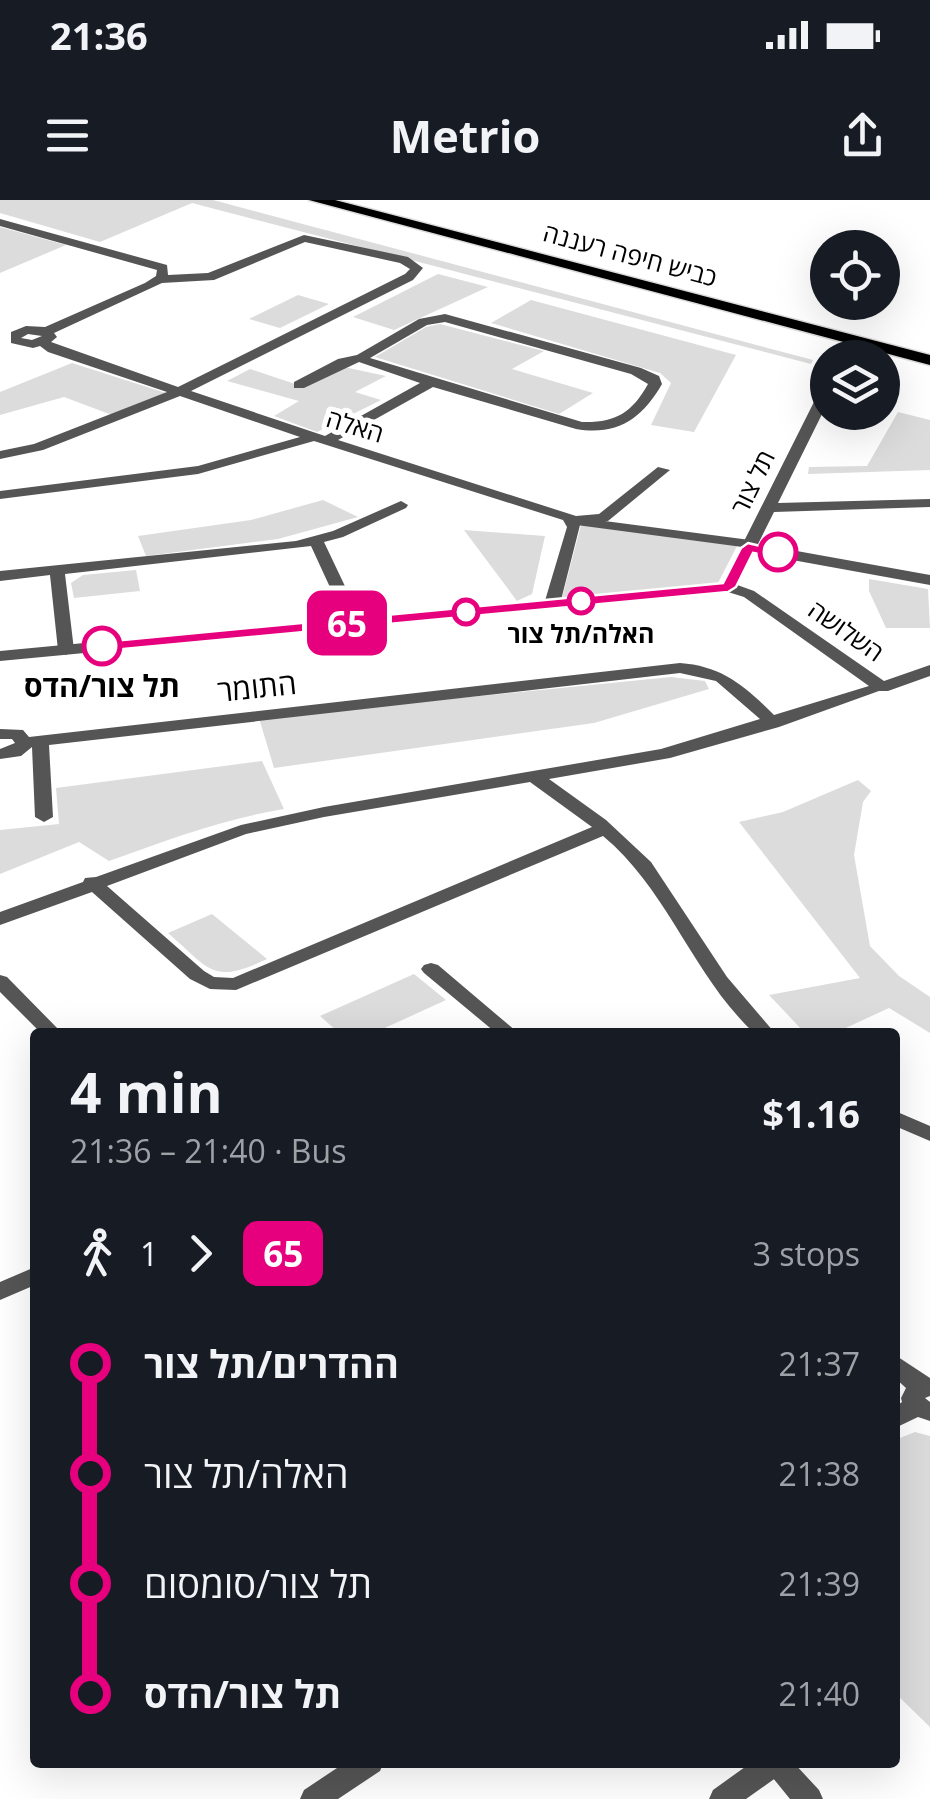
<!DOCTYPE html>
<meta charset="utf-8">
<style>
body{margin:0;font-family:"Open Sans","Noto Sans Hebrew",sans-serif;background:#20242c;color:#f1f3f6;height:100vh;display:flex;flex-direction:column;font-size:38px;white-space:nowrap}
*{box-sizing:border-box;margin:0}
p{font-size:32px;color:#9ea1a6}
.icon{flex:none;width:55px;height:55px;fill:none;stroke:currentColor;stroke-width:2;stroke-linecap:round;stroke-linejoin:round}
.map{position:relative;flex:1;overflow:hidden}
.sheet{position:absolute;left:30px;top:828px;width:870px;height:740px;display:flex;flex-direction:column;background:#171b24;border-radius:10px;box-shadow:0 10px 40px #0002}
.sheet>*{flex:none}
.badge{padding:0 20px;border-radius:15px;font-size:35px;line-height:65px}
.fabs{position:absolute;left:810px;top:30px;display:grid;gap:20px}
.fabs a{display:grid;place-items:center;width:90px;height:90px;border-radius:50%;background:#171b24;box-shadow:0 10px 40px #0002;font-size:50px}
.map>.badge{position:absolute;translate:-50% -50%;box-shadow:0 0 0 5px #fff}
.legs{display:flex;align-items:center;gap:15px;height:110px;padding:0 40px;font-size:32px}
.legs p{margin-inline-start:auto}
.head{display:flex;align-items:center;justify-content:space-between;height:170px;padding:0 40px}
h1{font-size:55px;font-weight:700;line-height:75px}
ul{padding:0 40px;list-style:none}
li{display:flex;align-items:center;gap:35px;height:110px;font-size:38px}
li i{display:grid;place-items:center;width:15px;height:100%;margin:0 12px;background:currentColor}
li i::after{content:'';width:25px;height:25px;margin:-12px;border:8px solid;border-radius:50%;background:#171b24}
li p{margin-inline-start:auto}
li:first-child i{background:linear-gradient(#0000 50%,currentColor 0)}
li:last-child i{background:linear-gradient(currentColor 50%,#0000 0)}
.status{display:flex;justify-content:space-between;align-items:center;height:70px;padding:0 50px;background:#171b24;direction:ltr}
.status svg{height:28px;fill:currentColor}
header{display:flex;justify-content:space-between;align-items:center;height:130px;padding:0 40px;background:#171b24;font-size:45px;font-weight:700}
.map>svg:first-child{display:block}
</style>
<div class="status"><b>21:36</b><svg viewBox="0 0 49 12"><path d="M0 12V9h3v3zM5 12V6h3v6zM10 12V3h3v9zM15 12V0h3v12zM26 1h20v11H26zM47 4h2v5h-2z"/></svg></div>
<header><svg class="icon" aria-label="menu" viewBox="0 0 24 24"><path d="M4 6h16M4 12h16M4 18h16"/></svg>Metrio<svg class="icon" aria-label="share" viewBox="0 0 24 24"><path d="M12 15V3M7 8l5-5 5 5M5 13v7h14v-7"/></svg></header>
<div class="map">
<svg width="930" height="1599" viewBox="0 0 930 1599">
<rect width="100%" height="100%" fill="#fff"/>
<path fill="#dcdcdc" d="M0,0h213l600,160 -2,4 -619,-161 -92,39 -100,-29z
M0,27l66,18 -66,28z
M438,74l50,13 -94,43 -41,-13z
M298,95l31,9 -49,24 -31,-9z
M531,100l205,55 -42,77 -43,-7 20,-42 -11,-10 -169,-50z
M440,124l104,27 -32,18 81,24 -34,21 -184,-57 51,-30z
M72,163l94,30 -54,22 -48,-18 -64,18v-23z
M344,167l42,9 -31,16 26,8 -64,32 -43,-16 25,-15 -72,-20 23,-12 54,18z
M898,212l32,8v50l-122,4 1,-7 58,-1z
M323,300l35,17 -80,22 -132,17 -8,-20 113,-16z
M581,325l157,19 -20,39 -156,15z
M464,330l81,6 -13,58 -15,7z
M136,370l4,21 -66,7 -3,-15 12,-8z
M869,379l59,10 2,39h-44l-17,-37z
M671,477l34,4 4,8 -115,34 -320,45 -15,-50z
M262,561l22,48c-61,10 -117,31 -175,52l-30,-19 -79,32v-44l59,-6 -3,-36z
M858,580l13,11 -8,11 -9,53 16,91 29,30 31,21v36l-41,-25 -52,24h-33l-35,-37 91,-17 -121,-156 44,-10z
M212,714l55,45c-56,26 -56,11 -99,-26z
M414,774l32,26 -70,32h-38l-18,-16z
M915,1232l15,4v291l-35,-34v-253z"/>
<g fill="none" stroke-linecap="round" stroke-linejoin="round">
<defs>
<path id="trunk" d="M309,0h26l595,155v10z"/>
</defs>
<use href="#trunk" stroke="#dbdbdb" stroke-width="3"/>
<path fill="#555" fill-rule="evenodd" d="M574,317l176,23 7,4 -7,4 -181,-24 -1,-3z"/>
<path fill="#555" fill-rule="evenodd" d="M0,19l167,46 1,10 40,-2 96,-38 104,22 15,11 -10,12 -222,111 134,45 95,-53 -61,-21 -55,26h-10v-6l44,-23 19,-4 62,-36 26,-5 196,54 18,8 3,8c-20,35 -45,52 -86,45l-143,-42 -95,53 238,76 23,-2 59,-47 12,3 -62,51 -28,4 -20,79 -8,5 -8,-5 23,-77 -4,-7 -249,-79 -116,33 -198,25v-8l198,-25 102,-29 -120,-41 -137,54 -43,9v-8l34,-7 133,-52 -119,-40 -8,-6 -7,2 -22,-5v-11l15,-6 19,1 100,-44 11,-7 1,-6 -157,-44zM305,42l95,21 10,6 -5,5 -227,113 -127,-45 6,-5 -3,-4 108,-50 52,-3zM445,122l186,52 17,10c-16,29 -33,39 -66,38l-212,-64 57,-33zM28,134l14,2 -10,4 -11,-2z
M843,152l6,6h-13l2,-5z
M828,184v18l-50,101 152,-4v8l-156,5 -16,32 172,31v10l-176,-32 -20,37h-10l-3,-3 100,-199z
M401,301l7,4 -2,3 -63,29 -19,5 38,80 -8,5 -8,-5 -35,-76 -246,28 9,76 -8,5 -8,-5 -8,-75 -50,6v-10l296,-30 37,-10z
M680,463c42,3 65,23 94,52l108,-33 8,5 -111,40 -109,31 -121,21 57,41 45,42 76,115 47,55h-21c-61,-58 -85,-142 -150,-196l-367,154 -26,-1 -20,-10 -98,-87 -92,33v-13l83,-30 2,-4 11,-1 145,-52 83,-18 337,-58 99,-30 -44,-38 -36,-8 -631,72 4,72 -9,5 -9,-5 -3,-70 -11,9 -21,3v-10l15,-6 -3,-4h-12v-10l23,1 6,7zM530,582l62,45 -359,151 -19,-1 -10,-6 -97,-85 139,-52 78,-17z
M431,763l7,2 79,67h-22l-71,-59 -3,-4 3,-4z
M895,911l35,15v15l-35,-15z
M35,1067v18l-35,15v-18z
M895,1155l35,23v18l-5,2 5,4v19l-12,-4 -23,11v-21l7,-5 -1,-4 5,-10 -11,-10z
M346,1562h38l-4,9 -42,28h-38l4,-9z
M752,1562l36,1 -4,9 -38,27h-37l4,-9z"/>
<path fill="#555" fill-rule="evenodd" d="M729,382l25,9 130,90 46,-16v11l-42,15h-12l-132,-94 -16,-5 -728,69v-10z
M0,775l7,2 54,55h-21l-40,-40z
M760,1562h33l26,28 4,9h-33z"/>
<use href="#trunk" fill="#000" fill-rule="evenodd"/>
</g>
<path fill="#e6007e" stroke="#fff" stroke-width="2.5" d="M748,343l37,9 -7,5 -25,-4 -17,34 -8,5 -626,59 -8,-5 8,-4 621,-59 18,-35z"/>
<g fill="#fff" stroke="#e6007e" stroke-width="5">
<circle cx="778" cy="352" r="18"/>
<circle cx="581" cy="401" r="12"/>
<circle cx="466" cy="412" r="12"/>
<circle cx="102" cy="446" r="18"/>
</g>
<g text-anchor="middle" stroke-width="10" stroke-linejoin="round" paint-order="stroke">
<g font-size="25" fill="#000" stroke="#fff">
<text transform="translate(630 55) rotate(15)" y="9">כביש חיפה רעננה</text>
<text transform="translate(355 226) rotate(17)" y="9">האלה</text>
<text transform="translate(753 282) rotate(-64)" y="9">תל צור</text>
<text transform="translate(846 431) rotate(35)" y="9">השלושה</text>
</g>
<g font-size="25" font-weight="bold" fill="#000" stroke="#fff">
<text x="581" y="443">האלה/תל צור</text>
</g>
<g font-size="30" font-weight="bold" fill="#000" stroke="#fff">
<text x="102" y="497">תל צור/הדס</text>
</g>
<g font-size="30" fill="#000" stroke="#fff">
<text transform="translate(257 488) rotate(-6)" y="10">התומר</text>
</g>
</g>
</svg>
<div class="fabs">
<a><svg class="icon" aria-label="locate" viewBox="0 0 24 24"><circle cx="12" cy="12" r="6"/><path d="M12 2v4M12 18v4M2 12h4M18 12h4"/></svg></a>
<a><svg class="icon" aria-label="layers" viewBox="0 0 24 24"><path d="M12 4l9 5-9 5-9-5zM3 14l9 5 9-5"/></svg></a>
</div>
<b class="badge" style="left:347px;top:423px;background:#e6007e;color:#fff">65</b>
<section class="sheet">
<div class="head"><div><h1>4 min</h1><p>21:36 – 21:40 · Bus</p></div><b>$1.16</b></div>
<div class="legs"><svg class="icon" aria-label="walk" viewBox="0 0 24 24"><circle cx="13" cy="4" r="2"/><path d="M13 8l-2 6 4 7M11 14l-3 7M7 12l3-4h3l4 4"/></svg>1<svg class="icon" aria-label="forward" viewBox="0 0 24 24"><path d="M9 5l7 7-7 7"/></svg><b class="badge" style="background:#e6007e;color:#fff">65</b><p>3 stops</p></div>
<ul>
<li><i style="color:#e6007e"></i><b>ההדרים/תל צור</b><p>21:37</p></li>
<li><i style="color:#e6007e"></i><span>האלה/תל צור</span><p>21:38</p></li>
<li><i style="color:#e6007e"></i><span>תל צור/סומסום</span><p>21:39</p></li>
<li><i style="color:#e6007e"></i><b>תל צור/הדס</b><p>21:40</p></li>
</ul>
</section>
</div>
